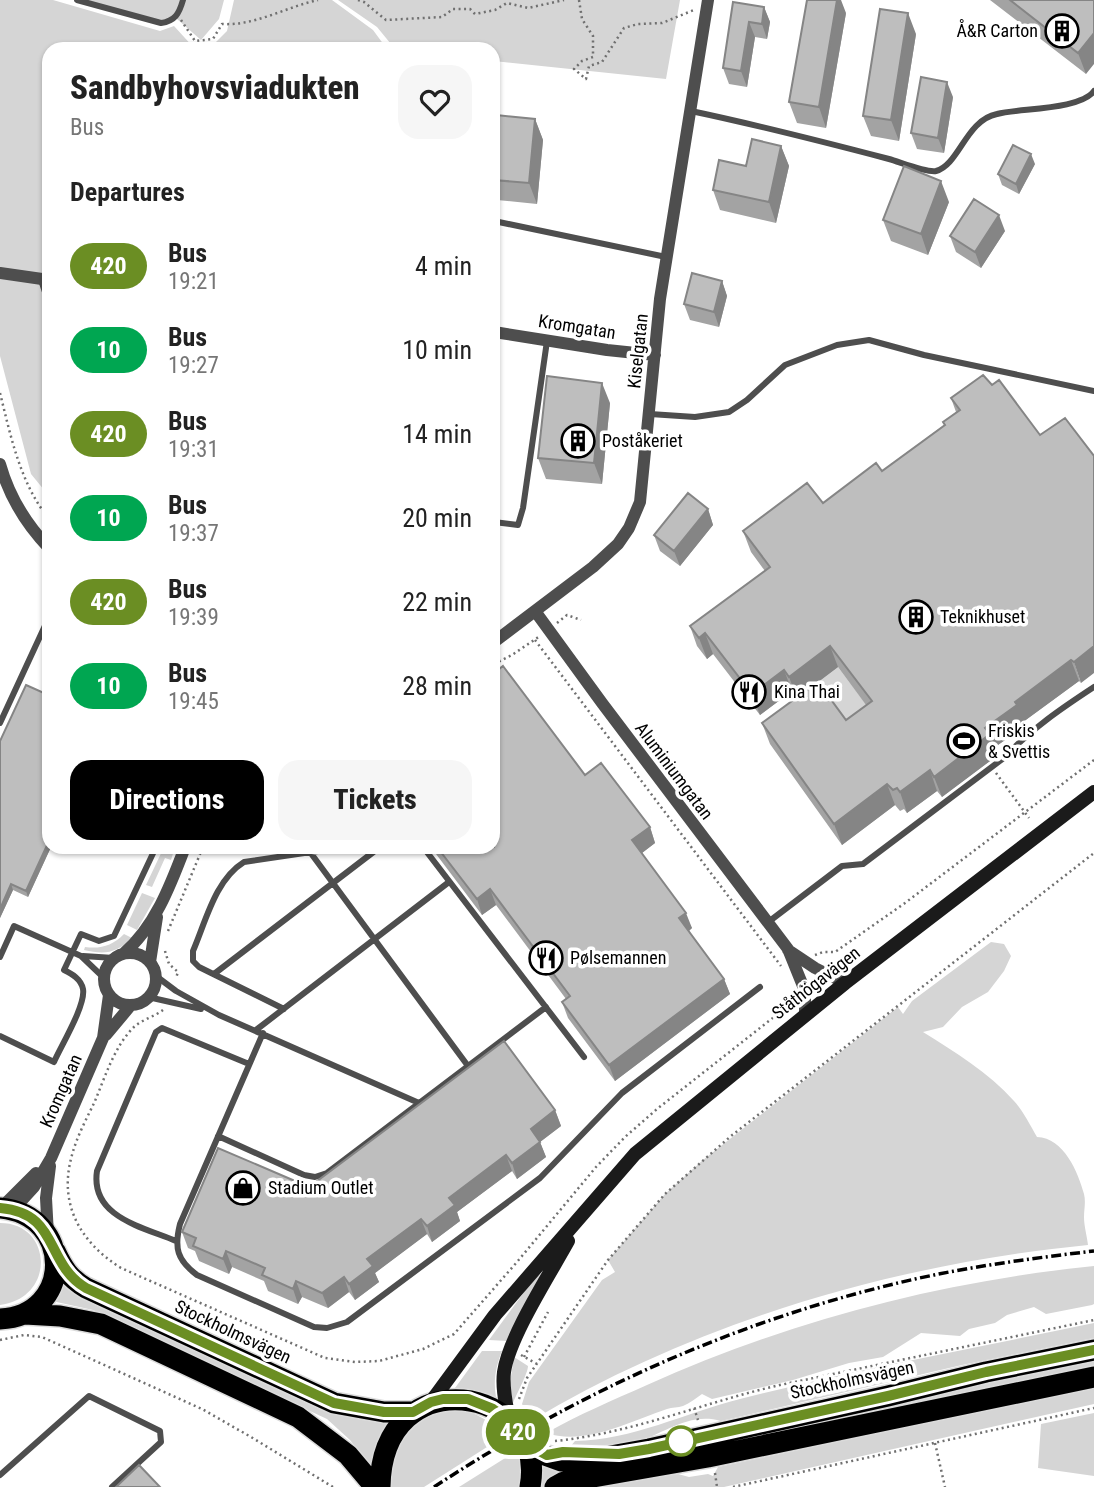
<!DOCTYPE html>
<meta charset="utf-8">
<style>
body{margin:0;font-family:"Roboto Condensed",sans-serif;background:#f6f6f6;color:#222;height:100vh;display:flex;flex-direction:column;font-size:26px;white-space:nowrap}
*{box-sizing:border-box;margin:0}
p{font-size:23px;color:#767676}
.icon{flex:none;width:38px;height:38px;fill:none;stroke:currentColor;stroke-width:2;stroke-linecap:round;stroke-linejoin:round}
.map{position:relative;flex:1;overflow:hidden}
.sheet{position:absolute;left:42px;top:42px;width:458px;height:812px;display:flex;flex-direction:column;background:#fff;border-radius:21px;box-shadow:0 2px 5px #0004}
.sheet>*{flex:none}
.badge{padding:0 14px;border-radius:23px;font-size:24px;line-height:46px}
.map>.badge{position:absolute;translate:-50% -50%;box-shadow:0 0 0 4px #fff}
h2{padding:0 28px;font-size:26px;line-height:63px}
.round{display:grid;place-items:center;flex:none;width:74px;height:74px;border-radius:21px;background:#f6f6f6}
.headline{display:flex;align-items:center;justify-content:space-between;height:119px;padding:0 28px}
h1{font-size:33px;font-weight:800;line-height:52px}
.action{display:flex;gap:14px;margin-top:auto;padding:14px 28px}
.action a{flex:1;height:80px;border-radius:21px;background:#000;color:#fff;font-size:28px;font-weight:800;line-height:80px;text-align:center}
.action a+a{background:#f6f6f6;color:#222}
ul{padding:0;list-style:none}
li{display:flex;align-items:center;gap:21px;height:84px;padding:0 28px}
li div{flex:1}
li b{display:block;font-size:26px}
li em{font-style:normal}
li .badge{min-width:77px;font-weight:700;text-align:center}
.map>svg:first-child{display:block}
</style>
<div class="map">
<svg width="1094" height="1487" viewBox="0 0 1094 1487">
<rect width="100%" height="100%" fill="#fff"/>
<path fill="#d5d5d5" d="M0,0h53l107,31 14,-5 21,23h-146v447l-18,-22 -31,-118z
M85,0h139l-5,19 -18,21 -24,-21 -22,1z
M234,0h98l41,30 14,19h-178l18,-18z
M338,0h342l-14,79 -172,-18v-12h-99l-18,-22z
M838,667l41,55 -25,19 -51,-48z
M164,847h11l-4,13 -6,-2 -13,29 -6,-2z
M142,893l13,5 -18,32 -10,-5z
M124,934l8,4c-15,15 -27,17 -48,12l1,-3c16,2 27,-1 39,-13z
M991,942l13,2 7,12 -7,15 -16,21 -26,15 -19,20 -20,5c32,20 65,40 91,69 9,10 16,24 23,36 27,1 41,35 47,57 2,8 0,15 0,23 0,9 3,19 4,28 -193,19 -390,76 -557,176l-9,-17 7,-22 73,-102 13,-8 -7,-12 57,-66 38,-34 195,-153 5,7 9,-13z
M0,1223c53,0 56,75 0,82z
M1094,1266v38l-2,1 -46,9 -12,-7 -27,8 -12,8 -26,6 -9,7 -39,-3 -38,24 -34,6 -56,17 -81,19 -10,-5c-6,4 -12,9 -19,12 -5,2 -11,1 -16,3 -37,12 -81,37 -121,24 32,-18 67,-33 101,-48 143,-64 291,-103 447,-119z
M542,1273l-35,68 -18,-1 44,-60z
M61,1283l34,22 239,108 28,7 30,1 -13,23 -6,25 -23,-29 -23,-21 -234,-109 -41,-9z
M1094,1323v15l-132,27 -241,56c-33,-9 -56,13 -85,21 -22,5 -43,5 -66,5l5,-6c57,-1 110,-28 165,-42 117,-30 236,-51 354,-76z
M482,1351h20c-6,15 -9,30 -6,46l-3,2 -12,-6 -25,-3 -1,-2z
M514,1357l14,9c0,7 -11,27 -15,37l-4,-14z
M1094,1361v5l-351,75 -177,24z
M1094,1387v17l-370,83h-130l26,-7 58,-6 11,3 19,-3 5,2 5,-9z
M456,1408c21,5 34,13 50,27l-82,52h-34c0,-8 -2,-20 1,-28 10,-30 35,-47 65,-51z
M1094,1413v63l-56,-8 3,-44z
M521,1448l3,39h-65z
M535,1461l21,4 1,15 -14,7h-6z"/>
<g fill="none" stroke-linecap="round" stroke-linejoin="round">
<defs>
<path id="highway" d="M0,1208c75,7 73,108 0,111
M55,1251c8,17 14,27 31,37l248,115 50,9h29
M25,1314l35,2 41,8 197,93 50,38 27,32
M526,1444l13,9 22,8h22l66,-12 239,-53 98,-24 108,-22
M380,1487c2,-130 169,-102 150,0
M555,1487l9,-5 144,-25 386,-80"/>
</defs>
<use href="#highway" stroke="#dbdbdb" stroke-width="24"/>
<path stroke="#707070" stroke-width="2.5" stroke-dasharray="2 3.5" stroke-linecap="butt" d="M358,0l6,2 22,18 56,-3 11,-8h17l5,5 20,-4 12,-7 21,5 36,-8
M579,0l3,19 11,17v21l-11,4 -8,8 12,10 3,-13 13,-4 22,-34 14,-4 24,-1 32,-13
M181,20l14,21 18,-2 9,-15c33,2 64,-17 96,-24
M0,393c11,44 20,90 49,126
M557,623l10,-8 14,5
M535,640l246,326
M494,664l18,-9 28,-19
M996,773l33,45
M168,931l35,-84
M165,951l4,13 9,8 -2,6
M815,955l8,-3h12l70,-49 189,-143
M163,1010c-9,7 -23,10 -31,19 -18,19 -27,48 -37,72 -8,17 -18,35 -23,54 -14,49 8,87 49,113l204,90 30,4 24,-1 44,-12 31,-15 63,-72 79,-95 29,-30 32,-28 136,-107
M0,1340l24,-5 18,2 160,72 49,28 82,50
M521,1355l16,9
M524,1357l24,-45
M519,1399l8,-21 81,-118 57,-66 66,-58 363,-283
M694,1408l4,12
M555,1441c78,-8 150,-39 225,-56l314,-65
M935,1443l10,44
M715,1473l2,14
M733,1487l361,-79"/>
<path stroke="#4e4e4e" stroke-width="6" d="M77,0l84,23c14,-2 18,-9 22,-23
M691,111c67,14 133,31 198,48 11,3 38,14 47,12 23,-6 30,-51 61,-57 23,-6 83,-4 97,-23
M494,221l172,36
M41,280l8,24
M650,414l45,3 34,-5 18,-12 38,-35 52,-20 32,-5 55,15 170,36
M494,522l24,3 5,-17 24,-167
M0,723l49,-106
M423,847l161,210
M310,852l158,214
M767,923l75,-57 21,-2 142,-107c26,-28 57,-49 89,-70
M83,956l31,2
M0,957l14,-31 67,30 22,21
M214,974l166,-127
M156,976l20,15 43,24 200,88
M148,997l53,12
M284,1009l-85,-42 -6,-6v-10c13,-30 22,-71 51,-89l101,-15
M256,1030l193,-148
M263,1033l-83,191c-6,24 -3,36 17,51l117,52 13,1 20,-6 193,-144 82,-85 138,-106
M0,1036l54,26c7,-16 32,-57 29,-73 -2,-10 -11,-15 -19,-19l17,-36 18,7 15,-5 42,-89
M218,1136l86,39 11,2 12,-4 219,-166
M176,1241c-33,-14 -86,-24 -79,-70l59,-139 6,-4 87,36
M0,1475l89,-79 71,35 1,11 -49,45"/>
<path stroke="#4e4e4e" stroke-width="12" d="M0,273l49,7
M494,332l113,18 48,5
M0,464c9,32 26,60 49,84
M535,611l67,92 186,246 17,42v25
M494,642l99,-75 25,-23 11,-16 11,-26 20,-203 48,-299
M788,950l27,18 30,15
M104 979a26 26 0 1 1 52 0a26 26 0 1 1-52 0Z
M123,954c32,-27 48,-70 62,-107
M150,962l7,-45
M106,1035l25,-30
M1,1208l35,-35
M13,1210l21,-23 17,-29 52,-120 6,-43
M48,1235l-2,-37 4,-32"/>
<path stroke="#1b1b1b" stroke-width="14" d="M431,1402l64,-87 140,-161 210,-171 249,-191
M509,1420c-3,-16 -7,-32 -5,-48 5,-35 46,-98 64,-131"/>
<use href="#highway" stroke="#000" stroke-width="21"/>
<path stroke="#000" stroke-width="3.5" stroke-dasharray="10 3.5 2 3.5" stroke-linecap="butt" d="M434,1487c148,-97 308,-169 481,-208 59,-13 119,-21 179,-28"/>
</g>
<path fill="#a3a3a3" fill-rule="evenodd" d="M990,0h104l-8,74z
M733,2l31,5 6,15 -3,17 -12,-2 -8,50 -18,-3 -6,-16z
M846,13l-20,115 -29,-5 -8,-21z
M916,34l-17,107 -28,-5 -8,-20z
M953,97l-9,56 -27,-4 -6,-16z
M535,119l8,21 -6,64 -40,-4 -3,-10v-49z
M781,146l8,20 -13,57 -56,-13 -7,-20 33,-24z
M1035,164l-16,30 -17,-9 -4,-11z
M949,202l-21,53 -37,-14 -8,-21z
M1005,231l-24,37 -25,-16 -6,-16z
M722,281l5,15 -8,31 -29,-7 -6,-16z
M983,375l98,308 -2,-2 -56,41 2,4 -30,21 3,8 -56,42 -5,-6 -30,22 -3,-4 -4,2 -5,-6 -53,40 -72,-101 -8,-21 35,-26 -5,-6 -32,24 -47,-61 -6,5 -10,-13 -7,-20 75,-55 -14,-19 -8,-21 80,-28 59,-32 62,-46 -1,-3 13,-10 -5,-14zM838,667l28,38 -20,15 -28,-38z
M610,403l-8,81 -56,-5 -8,-21z
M708,509l5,16 -33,41 -20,-15 -6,-16z
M0,741l49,106h2l-23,50 -15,-7 -13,28z
M585,775l65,52 5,16 -13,10 50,75 -3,3 35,48 6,15 -115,87 -47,-63 -6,-16 4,-3 -70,-94 -14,10 -49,-65 -1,-3h62z
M555,1110l6,16 -21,16 6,15 -29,22 -5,-8 -55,41 3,9 -28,21 -5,-8 -52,39 4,9 -24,18 -6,-8 -21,16 -26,-11 -4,7 -30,-13 -4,-10 -32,-14 -3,7 -30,-13 -4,-10 -7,-3 -6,-16 127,-45z"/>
<path fill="#858585" d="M837,0h4l5,13 -20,115 -7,-21z
M764,7l6,15 -3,17 -5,-15z
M908,13l8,21 -17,107 -8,-21z
M749,22l6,15 -8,50 -6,-16z
M1094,33v31l-8,10 -8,-21z
M947,82l6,15 -9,56 -6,-15z
M535,119l8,21 -6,64 -8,-21z
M781,146l8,20 -13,57 -7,-21z
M1031,154l4,10 -16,30 -3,-10z
M941,181l8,21 -21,53 -7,-21z
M999,215l6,16 -24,37 -6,-16z
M722,281l5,15 -8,31 -5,-15z
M602,383l8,20 -8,81 -8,-21z
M708,509l5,16 -33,41 -6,-15z
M705,633l8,21 -6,5 -8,-21z
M830,646l8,21 -41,31 -8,-21z
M1094,646v27l-13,10 -7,-21z
M1071,660l8,21 -56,41 2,4 -30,21 3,8 -56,42 -8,-20 51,-49 30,-26z
M784,670l8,21 -32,24 -8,-21z
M930,770l7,21 -30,22 -7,-21z
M887,784l8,21 -53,40 -8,-21z
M650,827l5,16 -17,13 -6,-16z
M49,841v6h2l-23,50 -2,-6z
M11,884l2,6 -13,28v-9z
M490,889l6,16 -14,10 -5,-16z
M686,913l6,15 -7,6 -6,-16z
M724,979l6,15 -115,87 -6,-16z
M555,1110l6,16 -21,16 6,15 -29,22 -5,-16 19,-34z
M506,1155l6,16 -55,41 3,9 -28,21 -5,-16 22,-28z
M421,1219l6,15 -52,39 4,9 -24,18 -6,-16 18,-25z
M226,1251l6,16 -3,7 -6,-15z
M344,1277l5,15 -21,16 -6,-15z
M296,1281l6,16 -4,7 -5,-15z"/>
<path fill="#bebebe" stroke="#858585" stroke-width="2" d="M807,0h30l-18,107 -30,-5z
M1010,0h84v33l-16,20z
M733,2l31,5 -2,17 -13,-2 -8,49 -18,-3z
M880,9l28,4 -17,107 -28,-4z
M921,77l26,5 -9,56 -27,-5z
M496,115l39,4 -6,64 -35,-3v-39z
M752,139l29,7 -12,56 -56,-12 6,-30 27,6z
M1013,145l18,9 -15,30 -18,-10z
M904,166l37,15 -20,53 -38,-14z
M974,199l25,16 -24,37 -25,-16z
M692,273l30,8 -8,31 -30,-8z
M983,375l9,10 7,-5 41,55 25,-17 29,38v190l-20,16 -3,-2 -56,42 2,3 -32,23 5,6 -56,43 -4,-7 -30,22 -3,-4 -4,2 -6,-6 -53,40 -72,-101 56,-41 28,38 26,-19 -42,-55 -41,31 -5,-7 -32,24 -47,-61 -6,5 -9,-12 80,-59 -27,-36 64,-48 16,20 53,-40 6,8 63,-46 -2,-3 17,-12 -9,-12z
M547,376l55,7 -8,80 -56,-5z
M688,493l20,16 -34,42 -20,-16z
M503,666l82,109 16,-12 49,64 -18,13 54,73 -7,5 45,61 -115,86 -47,-63 8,-6 -80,-107 -13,10 -40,-52h57v-174z
M26,685l20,9 3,-6v153l-23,50 -15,-7 -11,25v-168z
M504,1041l51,69 -24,19 9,13 -28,21 -6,-8 -57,43 6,7 -28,21 -6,-7 -54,40 6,7 -24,18 -5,-7 -22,16 -26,-12 -3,8 -31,-14 3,-7 -39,-17 -3,8 -30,-13 3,-8 -14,-6 36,-84 91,39z
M139,1465l21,22h-44z"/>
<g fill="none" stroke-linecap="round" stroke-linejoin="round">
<defs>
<path id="line" d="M0,1208c60,5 44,55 86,80l248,115 50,9h29l18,-10 12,-3h25l25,10 16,11 17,24 21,11 16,-3 56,2 30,-5 239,-53 98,-24 108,-22"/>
</defs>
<use href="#line" stroke="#fff" stroke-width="16"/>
<use href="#line" stroke="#6b8e23" stroke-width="10"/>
</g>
<defs>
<symbol id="building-ring" viewBox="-11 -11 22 22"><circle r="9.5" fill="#fff" stroke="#000" stroke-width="1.5"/><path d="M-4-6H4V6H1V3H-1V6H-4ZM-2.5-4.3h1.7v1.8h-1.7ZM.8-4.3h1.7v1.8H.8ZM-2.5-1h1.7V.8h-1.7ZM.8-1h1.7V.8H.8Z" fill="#000"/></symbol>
<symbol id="restaurant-ring" viewBox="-11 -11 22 22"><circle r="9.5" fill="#fff" stroke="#000" stroke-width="1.5"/><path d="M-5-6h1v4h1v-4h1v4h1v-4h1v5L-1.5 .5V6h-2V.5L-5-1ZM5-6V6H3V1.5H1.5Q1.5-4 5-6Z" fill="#000"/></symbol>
<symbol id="stadium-ring" viewBox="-11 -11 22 22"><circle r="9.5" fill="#fff" stroke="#000" stroke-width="1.5"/><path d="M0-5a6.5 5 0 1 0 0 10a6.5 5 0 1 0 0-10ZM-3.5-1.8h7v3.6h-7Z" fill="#000"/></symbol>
<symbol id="shop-ring" viewBox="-11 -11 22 22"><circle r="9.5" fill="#fff" stroke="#000" stroke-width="1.5"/><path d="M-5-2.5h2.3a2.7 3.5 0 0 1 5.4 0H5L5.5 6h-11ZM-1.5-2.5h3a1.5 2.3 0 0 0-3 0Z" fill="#000"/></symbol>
</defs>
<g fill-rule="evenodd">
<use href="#building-ring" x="1043" y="12" width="38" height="38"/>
<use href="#building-ring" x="559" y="422" width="38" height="38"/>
<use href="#building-ring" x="897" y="598" width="38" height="38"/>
<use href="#restaurant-ring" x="730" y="673" width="38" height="38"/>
<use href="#stadium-ring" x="945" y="722" width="38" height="38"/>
<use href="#restaurant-ring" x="527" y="939" width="38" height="38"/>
<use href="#shop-ring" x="224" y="1169" width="38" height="38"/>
</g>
<circle fill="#fff" stroke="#6b8e23" stroke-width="3.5" cx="681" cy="1441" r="14"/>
<g text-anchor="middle" stroke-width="7" stroke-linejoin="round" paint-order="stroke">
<g font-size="18" fill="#000" stroke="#fff" text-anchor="start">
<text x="1038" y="37" text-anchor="end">Å&amp;R Carton</text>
<text x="602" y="447">Poståkeriet</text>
<text x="940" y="623">Teknikhuset</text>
<text x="774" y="698">Kina Thai</text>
<text x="988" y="737">Friskis<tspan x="988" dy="21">&amp; Svettis</tspan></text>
<text x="570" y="964">Pølsemannen</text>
<text x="268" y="1194">Stadium Outlet</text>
</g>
<g font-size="18" fill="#000" stroke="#fff">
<text transform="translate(577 327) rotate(9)" y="6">Kromgatan</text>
<text transform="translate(638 351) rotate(-84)" y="6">Kiselgatan</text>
<text transform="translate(674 771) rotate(53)" y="6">Aluminiumgatan</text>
<text transform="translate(816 983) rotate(-38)" y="6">Ståthögavägen</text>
<text transform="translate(61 1091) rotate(-66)" y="6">Kromgatan</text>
<text transform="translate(233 1332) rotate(25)" y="6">Stockholmsvägen</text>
<text transform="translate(852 1380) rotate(-12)" y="6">Stockholmsvägen</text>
</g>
</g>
</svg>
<b class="badge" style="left:518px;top:1432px;background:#6b8e23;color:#fff">420</b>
<section class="sheet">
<div class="headline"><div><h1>Sandbyhovsviadukten</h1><p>Bus</p></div><a class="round"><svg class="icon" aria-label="heart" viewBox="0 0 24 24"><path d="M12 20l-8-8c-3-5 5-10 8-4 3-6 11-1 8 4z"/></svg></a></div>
<h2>Departures</h2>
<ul>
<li><span class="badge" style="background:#6b8e23;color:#fff">420</span><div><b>Bus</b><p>19:21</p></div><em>4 min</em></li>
<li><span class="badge" style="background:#00a651;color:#fff">10</span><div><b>Bus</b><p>19:27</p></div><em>10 min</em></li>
<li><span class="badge" style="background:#6b8e23;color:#fff">420</span><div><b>Bus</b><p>19:31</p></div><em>14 min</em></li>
<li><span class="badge" style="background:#00a651;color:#fff">10</span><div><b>Bus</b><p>19:37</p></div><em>20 min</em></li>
<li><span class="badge" style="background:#6b8e23;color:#fff">420</span><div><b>Bus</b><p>19:39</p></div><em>22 min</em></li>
<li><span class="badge" style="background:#00a651;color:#fff">10</span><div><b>Bus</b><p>19:45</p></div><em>28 min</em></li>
</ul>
<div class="action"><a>Directions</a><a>Tickets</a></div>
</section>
</div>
